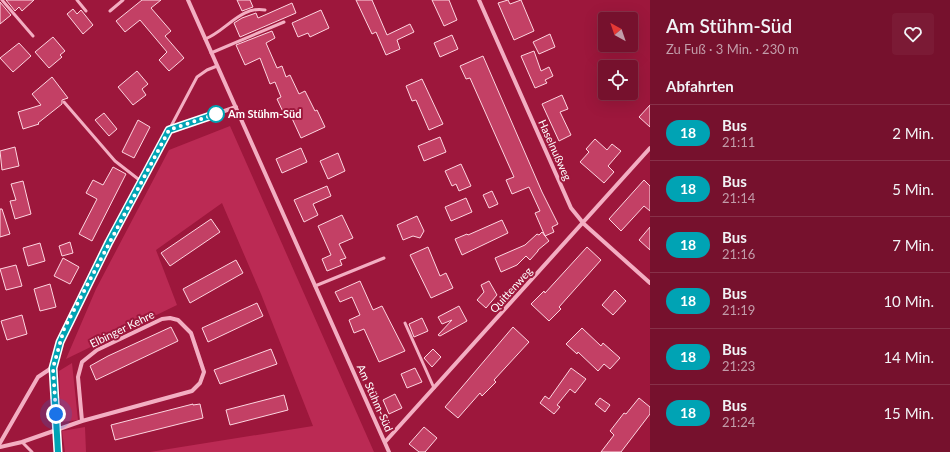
<!DOCTYPE html>
<html lang="de">
<meta charset="utf-8">
<style>
body{margin:0;font-family:Lato,sans-serif;background:#7b1a35;color:#f1f3f6;height:100vh;display:flex;flex-direction:column;font-size:15px;white-space:nowrap}
*{box-sizing:border-box;margin:0}
p{font-size:13px;color:#c29daa}
.icon{flex:none;width:22px;height:22px;fill:none;stroke:currentColor;stroke-width:2;stroke-linecap:round;stroke-linejoin:round}
.map{position:relative;flex:1;overflow:hidden}
.panel{display:flex;flex-direction:column;background:#76112d;width:300px}
.panel>*{flex:none}
.badge{padding:0 8px;border-radius:13px;font-size:14px;line-height:26px}
.needle{width:26px;rotate:320deg}
.tools{position:absolute;left:598px;top:12px;display:grid;gap:8px}
.tools a{display:grid;place-items:center;width:40px;height:40px;border-radius:4px;background:#76112d;box-shadow:0 4px 16px #0002,0 0 0 1px #873149;font-size:20px}
.you{position:absolute;width:20px;height:20px;margin:-10px;border:3px solid #fff;border-radius:50%;background:#1a73e8;box-shadow:0 0 0 6px #1a73e833}
.map>.badge{position:absolute;translate:-50% -50%;box-shadow:0 0 0 2px #fff}
h2{padding:0 16px;font-size:15px;line-height:36px}
.round{display:grid;place-items:center;flex:none;width:42px;height:42px;border-radius:4px;background:#7b1a35}
.summary{display:flex;align-items:center;justify-content:space-between;height:68px;padding:0 16px}
h1{font-size:19px;font-weight:600;line-height:30px}
ul{padding:0;list-style:none}
li{display:flex;align-items:center;gap:12px;height:56px;padding:0 16px;border-top:1px solid #873149}
li div{flex:1}
li b{display:block;font-size:15px}
li em{font-style:normal}
li .badge{min-width:44px;font-weight:700;text-align:center}
main{display:flex;flex:1;min-height:0}
.map>svg:first-child{display:block}
</style>
<main>
<div class="map">
<svg width="650" height="452" viewBox="0 0 650 452">
<rect width="100%" height="100%" fill="#9d173c"/>
<path fill="#bb2a54" d="M230,126l144,326h-224l163,-26 -52,-132 -39,-91 -66,47 21,55 -111,54 30,-70 73,-139z
M72,363l6,57 -17,2 -2,-51z
M85,427l1,25h-21l-3,-21z"/>
<path fill="#c34065" stroke="#fdd6e1" d="M6,0h28l-12,11 -3,-4 -4,4z
M142,0h19l-10,8 20,23 -6,5 19,22 -15,13 -10,-11 8,-8 -27,-32 -15,12 -9,-11z
M237,0h13l3,7 -11,4z
M356,0h16l15,35 23,-11 4,8 -17,8 3,9 -14,6 -10,-23 -4,2z
M432,0h17l8,20 -13,6z
M508,0l2,4 11,-4 13,31 -20,9 -16,-37z
M0,2l11,13 -11,9z
M292,3l4,10 -56,24 -6,-14 8,-5 14,-5 2,5z
M73,9l4,5 4,-4 12,15 -10,9 -16,-20z
M321,10l8,18 -19,9 -2,-4 -10,4 -6,-14z
M272,31l3,7 -9,5 11,25 5,-2 4,11 4,-2 9,19 6,-3 10,20 2,-1 8,17 -24,11 -11,-24 -5,2 -8,-17 4,-2 -6,-15 -5,2 -10,-26 -15,7 -9,-20z
M550,34l5,13 -16,7 -6,-12z
M452,35l6,14 -18,8 -6,-14z
M53,37l12,14 -5,4 2,2 -13,11 -14,-16z
M19,43l12,13 -18,16 -13,-14z
M534,51l7,20 8,-4 4,9 -8,4 2,3 -12,5 -14,-32z
M483,56l59,136 16,32 -6,3 2,5 -9,4 -10,-23 5,-2 -11,-24 -17,7 -6,-14 8,-3 -44,-99 -4,1 -6,-13z
M137,71l11,13 -6,5 4,6 -13,10 -15,-18z
M52,77l16,21 -6,2v4l-24,19 1,1 -16,5 -5,-17 23,-7 -9,-11z
M422,79l21,45 -14,6 -13,-30 -4,1 -6,-15z
M562,95l6,14 -8,3 11,23 -12,6 -17,-37z
M650,105v22l-11,-10z
M104,113l13,16 -8,7 -14,-16z
M138,120l12,7 -16,31 -12,-6z
M440,137l6,15 -22,9 -6,-15z
M595,139l12,11 5,-6 9,7 -13,15 6,6 -10,11 -24,-21 9,-10 -3,-3z
M15,147l4,19 -17,4 -2,-19z
M301,148l6,14 -25,11 -6,-14z
M338,153l7,18 -17,8 -8,-18z
M461,164l10,22 -12,5 -3,-7 -4,2 -7,-15z
M113,167l13,7 -34,67 -13,-7 18,-35 -11,-6 7,-13 10,5z
M644,180l6,6v25l-6,-5 -23,25 -12,-12z
M23,181l8,33 -16,5 -5,-18 6,-1 -5,-16z
M327,186l4,10 -18,8 5,11 -14,7 -10,-22z
M492,191l6,13 -9,4 -6,-13z
M466,198l6,14 -21,9 -6,-14z
M0,209h2l8,25 -10,3z
M342,215l11,23 -14,6 7,14 -6,2 2,5 -15,6 -5,-12 9,-4 -13,-29z
M417,216l7,15 -4,7 -7,-2 -10,4 -6,-15z
M211,219l9,13 -50,34 -9,-13z
M502,220l6,13 -46,22 -7,-16 12,-5 1,1z
M650,227v23l-11,-10z
M542,232l7,9 -11,9v1l-8,9 -4,-4 -9,9 -16,7 -6,-14 30,-13 12,-11 2,1z
M70,242l3,11 -11,3 -3,-10z
M40,243l5,18 -17,5 -5,-18z
M428,247l12,29 6,-3 7,15 -22,10 -21,-43z
M587,247l14,13 -42,47 2,2 -12,12 -18,-17 13,-13 1,2z
M63,258l16,9 -9,17 -16,-8z
M236,260l7,13 -53,30 -7,-14z
M16,265l6,21 -16,4 -6,-21z
M360,281l13,29 9,-4 23,45 -26,11 -15,-33 -10,4 -5,-13 11,-5 -8,-18 -12,5 -5,-10z
M489,281l8,14 -11,13 -9,-8 7,-8 -3,-7z
M50,284l6,23 -16,4 -6,-22z
M615,290l11,11 -13,14 -11,-10z
M257,303l6,13 -55,26 -6,-14z
M459,306l8,15 -27,15 -2,-1 14,-15 -10,4 -4,-7z
M22,315l5,19 -20,6 -6,-19z
M422,318l6,13 -14,6 -5,-13z
M171,327l7,14 -82,39 -6,-14 18,-10z
M513,327l16,15 -35,38 2,2 -14,14 -2,-3 -22,25 -13,-11z
M582,328l19,18 2,-3 17,15 -10,11 -6,-5 -6,7 -20,-19 -1,2 -11,-10z
M271,349l6,15 -57,20 -6,-14z
M433,349l8,8 -9,10 -8,-9z
M415,368l7,14 -15,6 -6,-14z
M571,368l15,11 -11,14 -5,-4 -13,16 3,2 -6,7 -14,-11 5,-7 4,3z
M395,394l7,14 -13,6 -6,-14z
M284,395l4,15 -58,15 -4,-15z
M600,398l10,7 -5,7 -10,-8z
M639,398l11,9v7l-29,38h-20l13,-17 -4,-4 14,-18 2,1z
M193,404v1l7,-1 3,14 -88,22 -4,-15z
M424,427l13,11 -12,14h-6l-10,-8z"/>
<g fill="none" stroke-linecap="round" stroke-linejoin="round">
<path stroke="#f3aec2" stroke-width="3" d="M2,0l31,36
M77,0l9,11
M110,11l13,-11
M205,39c20,-7 36,-34 60,-29
M211,53l73,-31
M64,102l51,59 27,21
M169,130l28,-53 10,-7 10,-4
M315,286l69,-28
M405,323l29,65
M22,442l10,10"/>
<path stroke="#f3aec2" stroke-width="4" d="M188,0l201,452
M479,0l92,208 13,16 66,59
M385,442l265,-294
M0,443l38,-66 15,-10
M0,447l22,-5 60,-21 110,-30 8,-8 4,-11 -13,-39 -13,-13 -8,-2 -8,1 -65,31 -15,12 -4,15 4,44
M58,452l-5,-85 7,-26 4,-12 52,-100 53,-99 67,-23"/>
</g>
<g fill="none" stroke-linecap="round" stroke-linejoin="round">
<defs>
<path id="line" d="M58,452l-5,-84 7,-26 49,-100 60,-112 47,-16"/>
</defs>
<use href="#line" stroke="#fff" stroke-width="9"/>
<use href="#line" stroke="#00a3b4" stroke-width="6"/>
<path stroke="#fff" stroke-width="4" stroke-dasharray="0 7.2" d="M56,414l-3,-46 11,-39 105,-199 47,-16"/>
</g>
<circle fill="#fff" stroke="#00a3b4" stroke-width="2" cx="216" cy="114" r="8"/>
<g text-anchor="middle" stroke-width="4" stroke-linejoin="round" paint-order="stroke">
<g font-size="11" font-weight="bold" fill="#fff" stroke="#9d173c" text-anchor="start">
<text x="228" y="118">Am Stühm-Süd</text>
</g>
<g font-size="11" fill="#fff" stroke="#9d173c">
<text transform="translate(555 150) rotate(66)" y="4">Haselnußweg</text>
<text transform="translate(511 290) rotate(-48)" y="4">Quittenweg</text>
<text transform="translate(122 329) rotate(-26)" y="4">Elbinger Kehre</text>
<text transform="translate(375 398) rotate(66)" y="4">Am Stühm-Süd</text>
</g>
</g>
</svg>
<div class="tools">
<a><svg class="needle" viewBox="-14 -14 28 28"><path d="M0-13l5 13h-10z" fill="#e53935"/><path d="M0 13l5-13h-10z" fill="#c29daa"/></svg></a>
<a><svg class="icon" aria-label="locate" viewBox="0 0 24 24"><circle cx="12" cy="12" r="6"/><path d="M12 2v4M12 18v4M2 12h4M18 12h4"/></svg></a>
</div>
<div class="you" style="left:56px;top:414px"></div>
</div>
<section class="panel">
<div class="summary"><div><h1>Am Stühm-Süd</h1><p>Zu Fuß · 3 Min. · 230 m</p></div><a class="round"><svg class="icon" aria-label="heart" viewBox="0 0 24 24"><path d="M12 20l-8-8c-3-5 5-10 8-4 3-6 11-1 8 4z"/></svg></a></div>
<h2>Abfahrten</h2>
<ul>
<li><span class="badge" style="background:#00a3b4;color:#fff">18</span><div><b>Bus</b><p>21:11</p></div><em>2 Min.</em></li>
<li><span class="badge" style="background:#00a3b4;color:#fff">18</span><div><b>Bus</b><p>21:14</p></div><em>5 Min.</em></li>
<li><span class="badge" style="background:#00a3b4;color:#fff">18</span><div><b>Bus</b><p>21:16</p></div><em>7 Min.</em></li>
<li><span class="badge" style="background:#00a3b4;color:#fff">18</span><div><b>Bus</b><p>21:19</p></div><em>10 Min.</em></li>
<li><span class="badge" style="background:#00a3b4;color:#fff">18</span><div><b>Bus</b><p>21:23</p></div><em>14 Min.</em></li>
<li><span class="badge" style="background:#00a3b4;color:#fff">18</span><div><b>Bus</b><p>21:24</p></div><em>15 Min.</em></li>
</ul>
</section>
</main>
